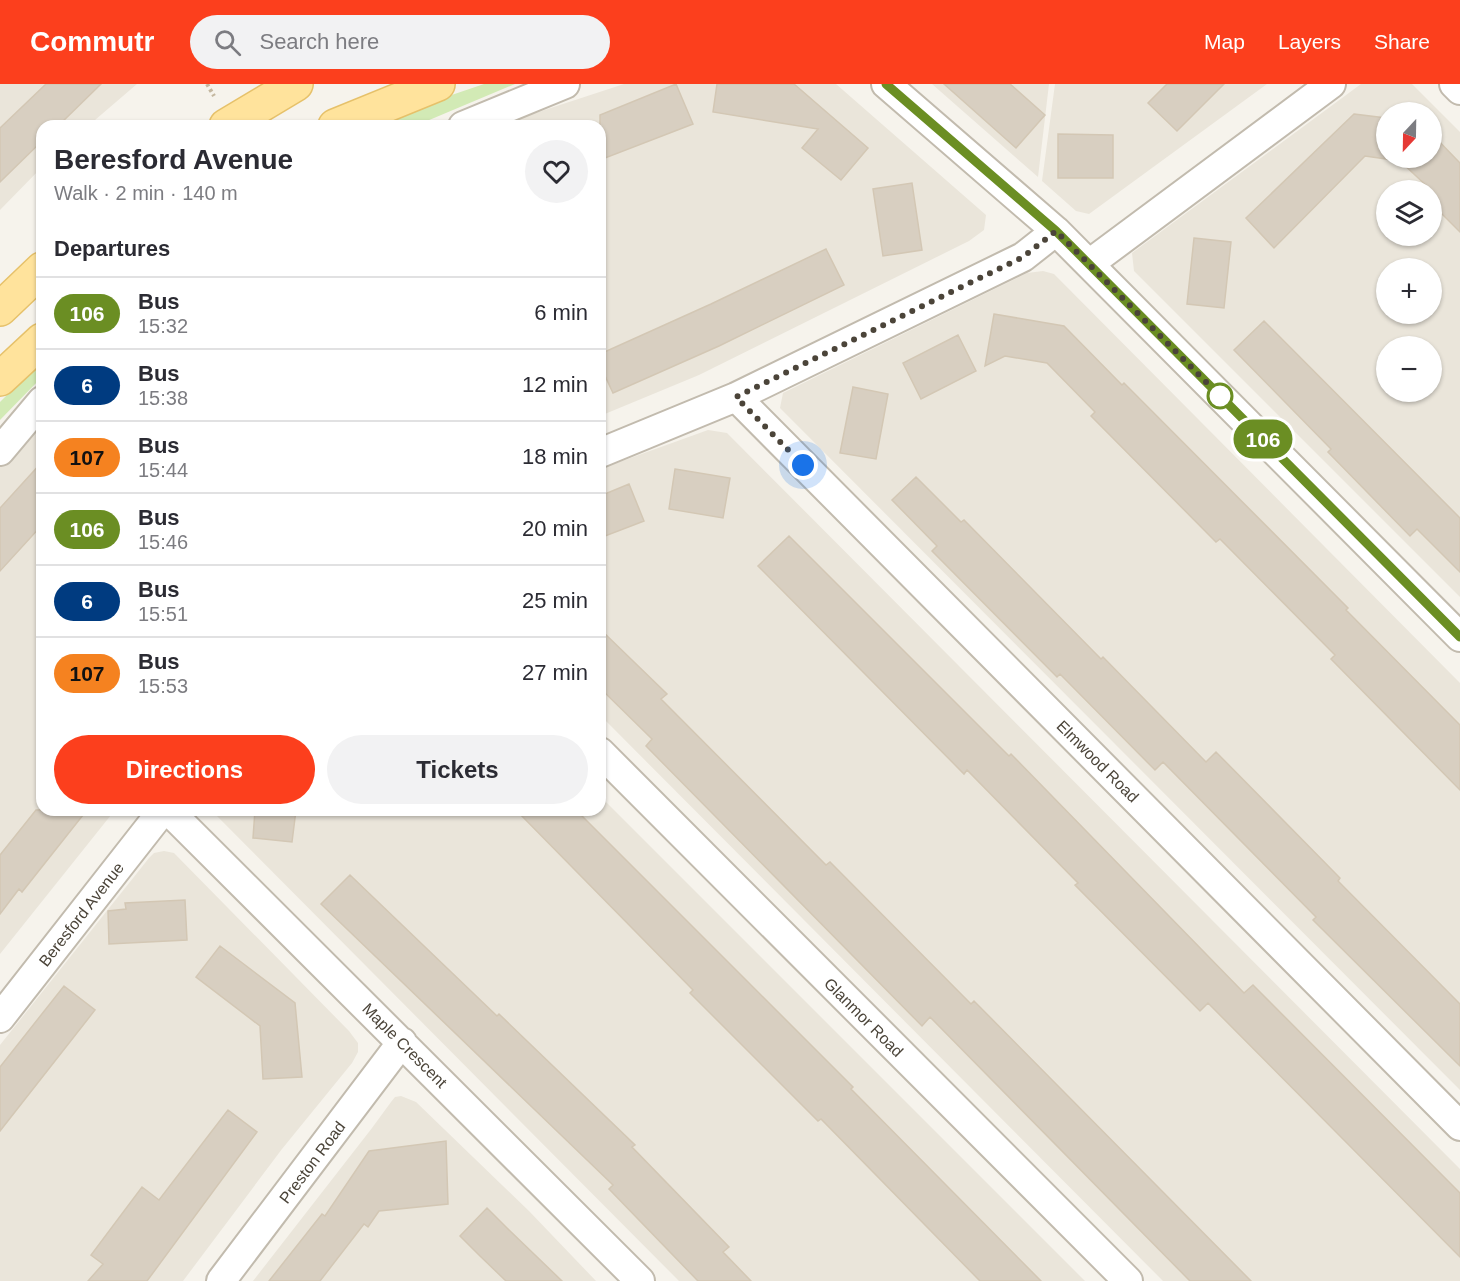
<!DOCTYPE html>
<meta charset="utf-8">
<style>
body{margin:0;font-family:Helvetica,sans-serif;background:#f2f2f3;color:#2b2b33;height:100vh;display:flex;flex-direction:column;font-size:22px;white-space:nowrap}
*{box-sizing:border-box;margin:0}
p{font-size:20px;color:#7c7c81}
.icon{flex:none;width:33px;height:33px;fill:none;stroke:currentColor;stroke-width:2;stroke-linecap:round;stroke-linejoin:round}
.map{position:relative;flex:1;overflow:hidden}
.drawer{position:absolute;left:36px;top:36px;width:570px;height:696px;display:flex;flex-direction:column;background:#fff;border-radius:18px;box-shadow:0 2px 4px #0004}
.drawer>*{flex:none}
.badge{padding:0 12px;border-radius:20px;font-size:21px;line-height:39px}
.needle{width:39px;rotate:202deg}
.fabs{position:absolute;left:1376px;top:18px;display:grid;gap:12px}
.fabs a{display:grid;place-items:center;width:66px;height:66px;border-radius:50%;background:#fff;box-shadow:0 2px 4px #0004;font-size:30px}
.you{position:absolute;width:30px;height:30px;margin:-15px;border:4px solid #fff;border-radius:50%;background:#1a73e8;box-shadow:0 0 0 9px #1a73e833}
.map>.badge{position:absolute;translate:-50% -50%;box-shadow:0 0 0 3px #fff}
h2{padding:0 18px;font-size:22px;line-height:54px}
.round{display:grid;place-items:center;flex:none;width:63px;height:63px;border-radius:32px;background:#f2f2f3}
.overview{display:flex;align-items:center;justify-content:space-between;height:102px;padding:0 18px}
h1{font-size:28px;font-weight:700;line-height:45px}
.primary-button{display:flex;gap:12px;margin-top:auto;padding:12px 18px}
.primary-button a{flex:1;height:69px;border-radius:36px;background:#fc3f1d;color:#fff;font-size:24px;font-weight:700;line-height:69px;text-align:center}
.primary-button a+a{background:#f2f2f3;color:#2b2b33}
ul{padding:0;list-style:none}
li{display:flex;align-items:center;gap:18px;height:72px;padding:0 18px;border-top:2px solid #e1e1e2}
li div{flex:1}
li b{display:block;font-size:22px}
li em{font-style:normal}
li .badge{min-width:66px;font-weight:700;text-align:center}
header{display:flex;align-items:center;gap:36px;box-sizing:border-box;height:84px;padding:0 30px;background:#fc3f1d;color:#fff}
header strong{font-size:28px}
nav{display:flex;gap:33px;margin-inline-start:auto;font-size:21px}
.search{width:420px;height:54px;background:#f2f2f3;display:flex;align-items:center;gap:15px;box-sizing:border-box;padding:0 21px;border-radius:33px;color:#7c7c81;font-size:22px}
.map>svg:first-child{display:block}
</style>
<header>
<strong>Commutr</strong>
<div class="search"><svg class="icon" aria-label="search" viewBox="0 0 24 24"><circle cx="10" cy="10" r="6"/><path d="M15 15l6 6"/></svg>Search here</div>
<nav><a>Map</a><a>Layers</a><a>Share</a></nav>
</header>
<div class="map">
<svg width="1460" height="1197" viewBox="0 0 1460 1197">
<rect width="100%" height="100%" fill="#f6f3ec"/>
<path fill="#eae5da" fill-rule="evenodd" d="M0,0h137l-49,42h-46v41l-42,43z
M624,0h212l150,131 -2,15 -15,11 -270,134 -99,41v-290h-104z
M932,0h117l-11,93z
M1055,0h212l-178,130 -13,-3 -34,-30z
M1361,0h51l48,48v465l-326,-326 -2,-18zM1386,28h45v46h-45zM1386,106h45v46h-45zM1386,184h45v46h-45zM1386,262h45v46h-45z
M1043,187l11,3 406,409v407l-680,-682 3,-15 244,-120z
M42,339v387h73l-115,144v-487z
M708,346l19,3 733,736v112h-297l-563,-566v-246z
M600,712l485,485h-406l-468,-471h389z
M164,767l10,2 175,178 9,12v9l-6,11 -70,86 -99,132h-183v-236l149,-187 5,-5z
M401,1012l15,6 113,109 67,70h-343l119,-153 19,-26 4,-5z"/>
<path fill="#d2eab5" d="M484,0h31l-100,42h-45l14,-8z
M42,276v17l-42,43v-18z"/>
<path fill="#d8cfc1" stroke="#d3c7b4" stroke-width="1.5" d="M46,0h55l-43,42h-16v15l-42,41v-54z
M676,0l17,40 -93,36v-45z
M717,0h77l74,64 -27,32 -39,-32 16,-19 -105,-17z
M944,0h66l35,31 -29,33z
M1167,0h57l-47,47 -29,-28z
M1354,30l32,4v40h45v-25l29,30v69l-29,-29v-13l-31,-29 -35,-5 -91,92 -28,-30z
M1058,50l55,1v43h-55z
M912,99l10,67 -39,6 -10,-67z
M1194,154l37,4 -7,66 -37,-4z
M826,165l18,36 -125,61 -106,47 -13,-28v-11l111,-50z
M994,230l70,12 58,59 2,-2 224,225 -2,2 114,115v65l-129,-131 4,-4 -115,-116 -4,3 -125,-126 4,-4 -48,-49 -42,-7 -20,10z
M1264,237l196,197v54l-43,-43 -7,7 -82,-84 3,-3 -97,-99z
M958,251l18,36 -55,28 -18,-36z
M853,303l35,7 -12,65 -36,-6z
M42,378v63l-42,46v-63z
M675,385l55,9 -7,40 -54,-9z
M916,393l45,45 3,-2 137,139 2,-2 103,105 10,-10 124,126 -2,3 122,123v62l-147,-146 3,-3 -153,-155 -8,8 -95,-96 -3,3 -125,-126 5,-5 -45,-46z
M629,400l15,37 -44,17v-42z
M789,452l220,220 2,-2 233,239 9,-8 207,208v64l-252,-254 -8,8 -125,-126 3,-2 -111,-113 -3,4 -206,-208z
M600,545l67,65 -6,5 165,166 4,-3 141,142 3,-3 277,280h-61l-260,-264 -8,9 -276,-280 6,-7 -52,-51z
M36,726h51l-65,82 -3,-3 -19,25v-59z
M255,726h41l-4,32 -39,-4z
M516,726h60l277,277 -2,2 190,192h-61l-159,-162 -3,2 -128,-128 3,-3z
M350,791l147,141 2,-2 136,131 -3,2 97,100 -6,5 28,29h-53l-89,-92 4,-4 -292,-281z
M185,816l2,40 -78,4 -1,-33 18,-2 -1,-6z
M220,862l75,57 7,74 -39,2 -3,-53 -64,-49z
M64,902l31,24 -95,121v-64z
M228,1026l29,22 -110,149h-59l15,-17 -12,-9 51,-68 17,13z
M446,1057l2,63 -69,7 -11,16 -4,-3 -44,57h-51l53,-67 3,2 44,-65z
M487,1124l20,20 55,53h-56l-26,-25 -20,-20z"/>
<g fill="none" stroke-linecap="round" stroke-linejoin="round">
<defs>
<path id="minor" d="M886,0l170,147 404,406
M1454,0l6,6
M463,42l102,-42
M1089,180l242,-180
M736,313l724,729
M0,367l42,-50
M600,369l136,-56 287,-140 33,-26
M600,668l528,529
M168,726l472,471
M0,934l163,-208
M221,1197l181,-239"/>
<path id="primary" d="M226,42l70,-42
M335,42l103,-42
M0,225l42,-40
M0,295l42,-39"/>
</defs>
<use href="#minor" stroke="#c2bbae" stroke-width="32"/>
<use href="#primary" stroke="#e6c16a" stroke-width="36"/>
<path stroke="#c4b79f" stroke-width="4" stroke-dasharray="3 3" stroke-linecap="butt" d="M207,0l7,12"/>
<use href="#minor" stroke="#fff" stroke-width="28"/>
<use href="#primary" stroke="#ffe39c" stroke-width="33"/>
</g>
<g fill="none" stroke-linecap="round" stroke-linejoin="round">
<defs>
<path id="line" d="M886,0l170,147 404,406"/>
</defs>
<use href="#line" stroke="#fff" stroke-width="14"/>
<use href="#line" stroke="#6b8e23" stroke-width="9"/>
<path stroke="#4b4439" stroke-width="6" stroke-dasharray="0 10.8" d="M803,381l-67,-68 287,-140 33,-26 164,165"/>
</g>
<circle fill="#fff" stroke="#6b8e23" stroke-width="3" cx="1220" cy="312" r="12"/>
<g text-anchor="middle" stroke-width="4.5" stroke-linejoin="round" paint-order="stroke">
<g font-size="16" fill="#4b4439" stroke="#fff">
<text transform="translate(1098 677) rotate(45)" y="6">Elmwood Road</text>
<text transform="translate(81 830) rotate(-52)" y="6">Beresford Avenue</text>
<text transform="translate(864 933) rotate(45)" y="6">Glanmor Road</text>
<text transform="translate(405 961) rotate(45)" y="6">Maple Crescent</text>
<text transform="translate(312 1078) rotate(-53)" y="6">Preston Road</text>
</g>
</g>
</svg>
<div class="fabs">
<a><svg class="needle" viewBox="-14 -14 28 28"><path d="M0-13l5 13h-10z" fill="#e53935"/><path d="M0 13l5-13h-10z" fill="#7c7c81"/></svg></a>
<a><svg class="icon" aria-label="layers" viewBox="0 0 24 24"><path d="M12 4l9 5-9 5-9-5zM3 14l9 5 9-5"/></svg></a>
<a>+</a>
<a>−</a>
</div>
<div class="you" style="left:803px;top:381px"></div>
<b class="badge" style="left:1263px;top:355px;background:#6b8e23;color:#fff">106</b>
<section class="drawer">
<div class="overview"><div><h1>Beresford Avenue</h1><p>Walk · 2 min · 140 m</p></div><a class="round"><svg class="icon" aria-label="heart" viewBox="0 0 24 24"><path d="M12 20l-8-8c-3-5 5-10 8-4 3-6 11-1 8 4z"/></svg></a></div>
<h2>Departures</h2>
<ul>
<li><span class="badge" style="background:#6b8e23;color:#fff">106</span><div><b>Bus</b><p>15:32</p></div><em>6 min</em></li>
<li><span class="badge" style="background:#003b80;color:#fff">6</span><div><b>Bus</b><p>15:38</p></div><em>12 min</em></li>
<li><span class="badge" style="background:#f58220;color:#111">107</span><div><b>Bus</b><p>15:44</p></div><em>18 min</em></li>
<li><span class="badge" style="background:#6b8e23;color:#fff">106</span><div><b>Bus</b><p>15:46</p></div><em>20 min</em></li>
<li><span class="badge" style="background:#003b80;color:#fff">6</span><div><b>Bus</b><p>15:51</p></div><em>25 min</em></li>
<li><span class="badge" style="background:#f58220;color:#111">107</span><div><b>Bus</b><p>15:53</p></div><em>27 min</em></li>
</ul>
<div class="primary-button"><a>Directions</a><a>Tickets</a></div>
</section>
</div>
